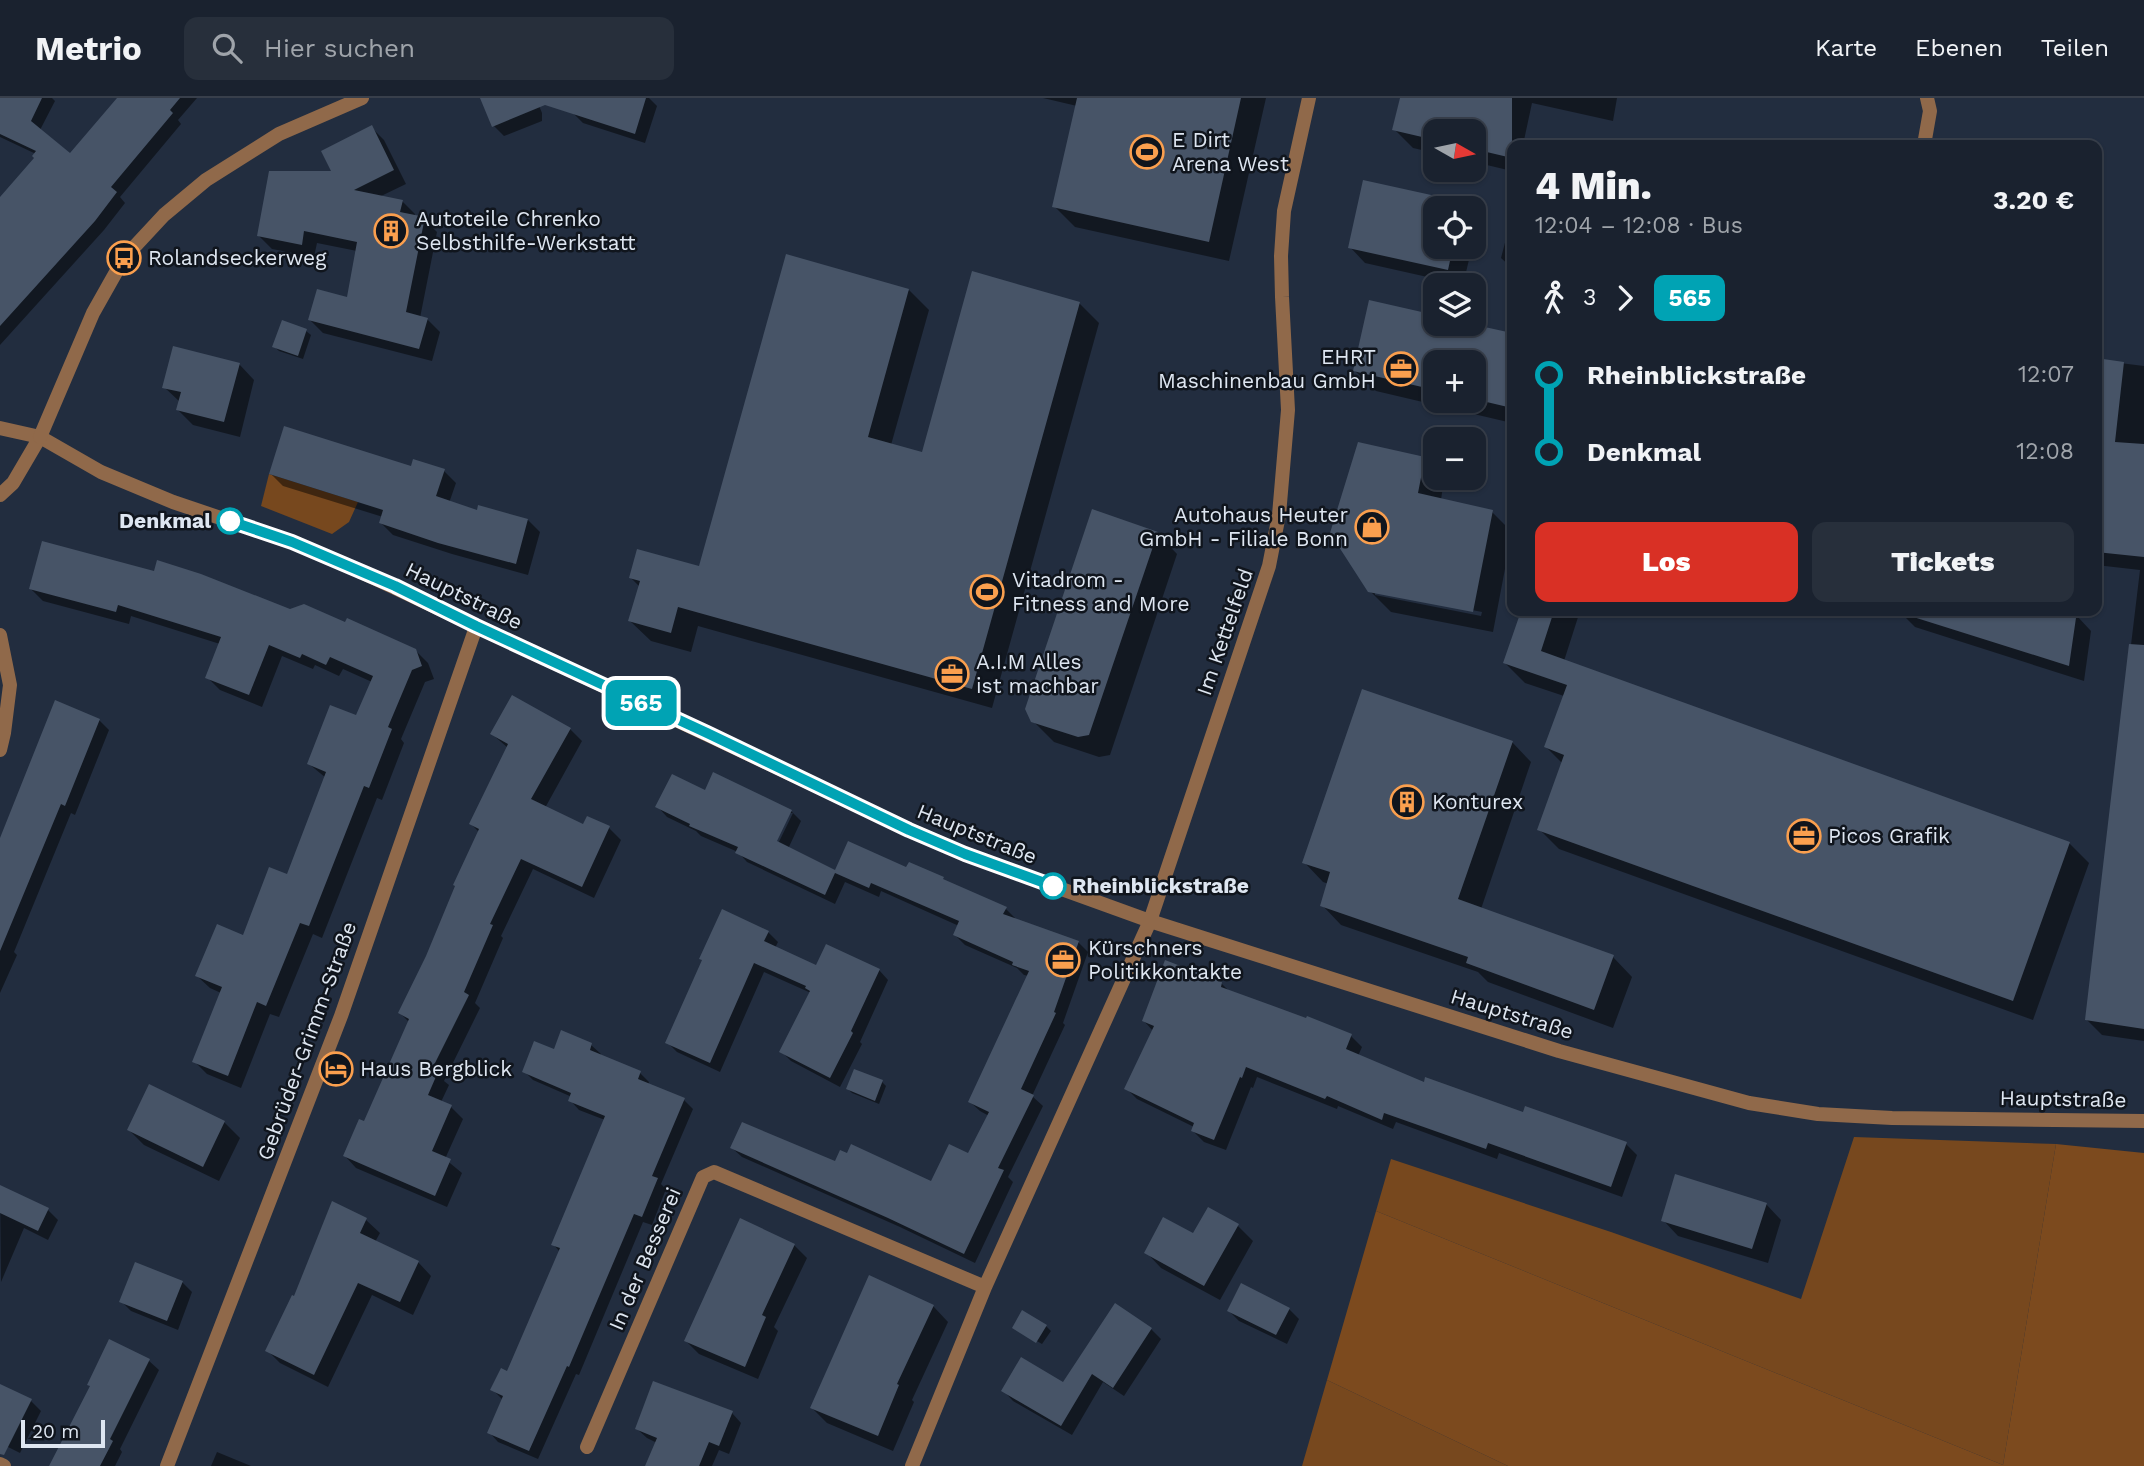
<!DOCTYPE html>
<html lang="de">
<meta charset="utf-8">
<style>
body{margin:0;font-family:"Work Sans",sans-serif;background:#272f3b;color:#f1f3f6;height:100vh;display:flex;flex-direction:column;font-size:26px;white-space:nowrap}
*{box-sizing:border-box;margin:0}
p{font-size:23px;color:#9fa4aa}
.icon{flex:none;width:38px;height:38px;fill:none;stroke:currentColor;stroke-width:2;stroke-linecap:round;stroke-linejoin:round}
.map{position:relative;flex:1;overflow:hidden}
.side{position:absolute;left:1507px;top:42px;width:595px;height:476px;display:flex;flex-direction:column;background:#1a222f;border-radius:14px;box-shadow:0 2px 5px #0004,0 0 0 2px #383f4b}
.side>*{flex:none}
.badge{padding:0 14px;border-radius:10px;font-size:24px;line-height:46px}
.needle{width:46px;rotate:99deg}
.fabs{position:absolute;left:1423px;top:21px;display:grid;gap:14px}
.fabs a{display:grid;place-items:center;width:63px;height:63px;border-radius:14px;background:#1a222f;box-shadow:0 2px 5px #0004,0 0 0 2px #383f4b;font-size:35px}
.scale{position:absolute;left:21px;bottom:18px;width:84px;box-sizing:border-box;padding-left:7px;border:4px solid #dee6f1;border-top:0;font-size:19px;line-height:24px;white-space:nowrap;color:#dee6f1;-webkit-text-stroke:5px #10151d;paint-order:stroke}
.map>.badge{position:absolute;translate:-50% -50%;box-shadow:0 0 0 4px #fff}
.legs{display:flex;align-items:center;gap:10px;height:77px;padding:0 28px;font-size:23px}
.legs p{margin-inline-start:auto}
.head{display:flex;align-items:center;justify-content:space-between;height:119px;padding:0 28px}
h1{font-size:38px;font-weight:800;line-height:52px}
.primary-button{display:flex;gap:14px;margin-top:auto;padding:14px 28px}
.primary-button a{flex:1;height:80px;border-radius:14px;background:#d93025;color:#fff;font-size:28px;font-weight:800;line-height:80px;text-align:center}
.primary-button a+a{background:#272f3b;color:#f1f3f6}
ul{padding:0 28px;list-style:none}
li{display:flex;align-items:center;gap:24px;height:77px;font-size:26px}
li i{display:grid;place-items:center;width:10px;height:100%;margin:0 9px;background:currentColor}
li i::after{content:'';width:18px;height:18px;margin:-9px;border:5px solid;border-radius:50%;background:#1a222f}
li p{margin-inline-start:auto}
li:first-child i{background:linear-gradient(#0000 50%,currentColor 0)}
li:last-child i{background:linear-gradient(currentColor 50%,#0000 0)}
header{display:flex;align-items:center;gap:42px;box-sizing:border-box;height:98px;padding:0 35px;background:#1a222f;border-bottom:2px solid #383f4b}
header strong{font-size:33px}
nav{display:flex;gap:38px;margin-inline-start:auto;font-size:24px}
.search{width:490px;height:63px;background:#272f3b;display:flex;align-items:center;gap:18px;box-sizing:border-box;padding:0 24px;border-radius:14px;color:#9fa4aa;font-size:26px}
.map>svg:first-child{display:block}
</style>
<header>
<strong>Metrio</strong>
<div class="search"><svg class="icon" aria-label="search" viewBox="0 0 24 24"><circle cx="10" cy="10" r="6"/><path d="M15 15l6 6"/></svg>Hier suchen</div>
<nav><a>Karte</a><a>Ebenen</a><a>Teilen</a></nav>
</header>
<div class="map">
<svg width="2144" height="1368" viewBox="0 0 2144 1368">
<rect width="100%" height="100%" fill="#222d3f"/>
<path fill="#77481e" d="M269,376l89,28 -9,20 -17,12 -71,-28z
M1854,1039l202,7 -53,321 -627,-254 15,-52 220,73 190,67z
M1327,1282l181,86h-206z"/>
<path fill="#7c4a1e" d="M2056,1046l88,9v313h-636l-181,-86 49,-169 627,254z"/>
<path fill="#0007" fill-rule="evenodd" d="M0,0h52l3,3 -15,29 30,25 48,-57h79l-19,22 3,4 -61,73 5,6 -21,27 -104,115v-145l37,-42 -1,-4 -36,-17z
M482,0h54l6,15v8l-38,15 -10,-10z
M578,0h71l8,8 -12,37 -62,-20 -10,-10z
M1043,0h223l-37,163 -154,-34 -21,-21 23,-100z
M1401,0h216l-4,23 -81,-18 -9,42h-11v26l-38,-9v-31h-39v22l-22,-5 -19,-19z
M371,29l13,13 22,44 -27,13 23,4 13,13 -1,3 10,2 13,13 -17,86 7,1 13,13 -8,29 -109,-28 -13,-13 38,-21 9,-48 -40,-8 -3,14 -42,-8 -13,-13 75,-63z
M1365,84l97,22 5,4h-32v39h37l-9,38 -98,-22 -15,-16z
M1474,117l4,4 -4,19z
M1512,118v52l-11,-10z
M909,192l20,20 -38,135 32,9 156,-151 20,20 -107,385 -294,-82 -7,26 -40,-11 -21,-20 10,-34 -9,-9 70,-10z
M1435,219v7h28l49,11v88l-136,-32 -21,-20zM1435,264h39v39h-39z
M283,225l23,8 5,4 -8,24 -24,-8 -5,-5z
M2096,262l48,6v675l-42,-6 -16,-16 54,-449 -44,-5z
M239,266l15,16 -14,57 -47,-12 -15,-15 2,-8 -16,-15z
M1424,361l11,11v8l9,1 -3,21 51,12 20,20 -19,100 -102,-20 -21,-21zM1375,493l107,21 -1,4 -106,-21z
M412,370l32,3 12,12 -7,20 29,9 50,8 12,12 -12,43 -76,-21 -59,-19 -12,-12 2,-6 -100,-31 -12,-12z
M1157,435l20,21 -67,201 -11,2 -45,-15 -21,-21z
M30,490l260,23 125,39 13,13 6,16 -9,3 -24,57 3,4 -22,57 -5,-2 -55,140 -9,-4 -34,83 -9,-3 -29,74 -34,-14 -13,-13 27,-68 -11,-5 -13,-12 47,-39 44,-61 38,-98 -17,-14 48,-47 15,-35 -29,-13 -4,7 -24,-11 -2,4 -31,-13 -20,51 -42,-17 -13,-13 13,-33 -89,-28 -2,8 -86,-23z
M1523,513h57l-16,50 505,182 20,20 -56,157 -474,-171 -20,-20 24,-65 -17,-17 18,-51 -39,-13 -20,-20z
M1899,513h163l14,4 15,16 -7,50 -169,-54z
M99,622l10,10 -34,85 -4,-2 -57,139 3,3 -17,38v-149z
M570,631l12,12 -37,67 39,18 25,2 12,12 -27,58 -61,-29 -32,67 2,2 -28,65 5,5 -36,73 5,4 -8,17 10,5 12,12 -18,40 17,14 -15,34 -91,-39 -11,-12 20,-33 44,-101 -9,-9 28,-56 52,-124 -9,-9 37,-76 -16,-14z
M1512,644l19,20 -50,147 132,48 19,20 -19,51 -125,-46 -10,-10 -137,-47 -19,-20 7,-21 -6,-2 -19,-20z
M706,695l85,18 2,2h-4l-17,35 3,2 18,-37 8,8 -13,28 48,23 170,37 9,9v2l63,22 10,10 -25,71 2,2 -33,71 11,10 -35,71 5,5 -38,81 -75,-36 -158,-70 -10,-9 104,15 96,20 37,-27 20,-40 -9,-5 -10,-9 59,-126 -5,-1 -7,-7 -52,-23 -10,-10 4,-9 -78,-35 -2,6 -34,-15 -10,22 -88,-42 -9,-10 -37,-16 -5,-5 -29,-14 -9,-10z
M768,834l10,10 -3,6 42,19 62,3 9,10 -28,62 2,2 -22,43 -49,-26 -10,-10 30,-58 -47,-21 -44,100 -43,-20 -10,-10z
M1222,886l8,8 121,44 11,11 -4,9 67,28 201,60 11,11 -15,42 -123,-44 -2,6 -101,-37 -3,7 -55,-23 -1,3 -80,-32 -4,11 -2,-1 -25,63 -22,-8 -11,-11 1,-4 -57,-28 -11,-11 27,-57 -9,-10z
M591,947l10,9 -1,2 40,17 9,9 -1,3 36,15 9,9 -32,75 5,5 -14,36 -9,-3 -64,153 -3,-1 -38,85 -40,-17 -9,-10 13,-33 -9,-9 15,-17 52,-121 -7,-8 52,-124 -26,-10 -9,-10 2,-3 -39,-17 -9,-9 31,-20z
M882,984l4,4 -7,18 -27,-11 -4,-4z
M224,1024l16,16 -21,43 -75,-36 -15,-15z
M0,1089l48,23 10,10 -10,20 -24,-12 -23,54z
M332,1106l34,16 14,13 -5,9 43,20 13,14 -18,39 -41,-20 -44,92 -48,-24 -13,-13 28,-52z
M1766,1106l15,16 -13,43 -90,-27 -15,-16z
M1238,1128l15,15 -33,59 -59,-32 -15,-16 48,-16z
M794,1147l13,13 -33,69 4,4 -20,48 -59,-25 -13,-13z
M182,1184l10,10 -14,38 -47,-19 -10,-10z
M933,1208l15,16 -36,78 2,2 -21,49 -66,-28 -15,-15z
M1289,1211l10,10 -12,25 -48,-23 -10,-10z
M1046,1228l5,5 -9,13 -26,-15z
M1151,1231l10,10 -37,57 -21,-14 -31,53 -59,-34 -10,-11 61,-5z
M148,1262l11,10 -39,79 2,3 -7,14h-55z
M0,1287l31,16 10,10 -21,42 -20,-10z
M732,1315l9,10 -12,31 -10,-4 -7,16h-65l10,-23 -10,-5 -10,-9z
M217,1354l34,14h-40z"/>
<path fill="#475467" d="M0,0h42l-11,23 39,32 47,-55h63l-10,12 3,3 -62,74 6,5 -22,29 -95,105v-129l34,-39 -2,-2 4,-5 -36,-17z
M480,0h166l-11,36 -90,-29 -53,22z
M1077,0h164l-32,144 -157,-35z
M1400,0h112v60l-38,-9v-18h-39v9l-43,-10z
M372,27l22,45 -40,20 49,10 -3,12 25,5 -19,95 22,6 -9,31 -111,-29 9,-31 30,8 10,-55 -53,-11 -2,14 -45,-9 12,-65h62l-10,-20z
M1363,82l100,22 -1,6h-27v39h18l-5,23 -100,-22z
M786,156l123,35 -41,148 54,15 50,-181 108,31 -108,387 -294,-82 -7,26 -43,-12 12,-40 -11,-3 8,-29 62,17z
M1369,202l66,15v9h36l41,9v75l-38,-9v-37h-39v28l-82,-19z
M282,222l25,9 -9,27 -26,-9z
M173,248l67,17 -16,59 -48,-12 5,-18 -19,-4z
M2096,260l28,4 -9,80 29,2v113l-48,-5z
M284,328l127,40 2,-7 32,10 -9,27 41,14 1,-5 50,14 -12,45 -78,-21 -59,-20 4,-13 -114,-36z
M1358,344l67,15 -7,36 75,17 -20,102 -105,-20 -38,-59z
M1092,411l66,23 -69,203 -11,2 -47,-15 -6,-13z
M42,443l112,30 3,-11 44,14 89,35 14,-5 41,18 2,-4 69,31 6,17 -10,4 -24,57 4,2 -23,59 -5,-2 -55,140 -9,-3 -34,83 -9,-4 -29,74 -36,-14 30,-75 -27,-11 22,-52 26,11 26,-68 18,7 39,-102 -19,-8 23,-59 26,10 17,-39 -43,-19 -4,8 -24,-11 -2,4 -31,-13 -20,50 -44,-17 16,-41 -103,-32 -2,7 -87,-23z
M1521,513h33l-13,40 529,191 -57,159 -476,-171 27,-75 -20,-8 23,-62 -64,-22z
M1908,513h169l-8,55 -162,-51z
M2129,546l15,1v384l-59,-9z
M1362,591l151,52 -55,158 156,56 -20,55 -128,-47 2,-6 -148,-51 10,-34 -28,-9z
M512,597l59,33 -40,71 52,25 4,-8 23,10 -28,61 -61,-28 -31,65 3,1 -29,67 5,3 -37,74 6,3 -10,23 24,10 -20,46 19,8 -16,37 -92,-40 16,-37 5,2 45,-102 -11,-6 28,-57 29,-70 -2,-1 26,-56 -10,-5 39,-80 -18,-10z
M55,602l45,19 -35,87 -4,-2 -61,147v-113z
M713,674l79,38 -15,31 58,29 13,-29 58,26 3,-5 35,15 -1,2 64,28 -4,7 76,27 -25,71 2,1 -35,76 13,6 -36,73 6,2 -40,84 -76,-36 -158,-70 12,-26 93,39 5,-11 7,3 4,-9 80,37 18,-37 19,9 21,-41 -21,-10 61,-131 -17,-6 1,-3 -60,-27 6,-14 -88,-38 -2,5 -34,-15 -10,22 -90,-42 3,-6 -49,-21 1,-2 -35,-17 17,-33 33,16z
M722,811l47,22 -5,10 52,24 10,-21 54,25 -29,62 2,2 -23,45 -51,-26 31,-61 -5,-3 1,-2 -52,-23 -44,100 -45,-20 37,-83 -3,-1z
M1165,862l57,22 -1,5 85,31 1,-2 45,18 -6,15 78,33 1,-5 98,35 2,-6 102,36 -16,45 -123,-44 -2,6 -102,-36 -2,7 -55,-24 -2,3 -79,-32 -4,11 -2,-1 -26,63 -23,-9 3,-8 -70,-34 30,-63 -12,-5z
M561,932l31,13 -2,7 51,21 -3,8 47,19 -33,78 6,2 -16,39 -8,-3 -65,153 -2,-1 -38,85 -42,-18 16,-37 -13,-6 11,-22 6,3 53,-123 -9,-3 54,-129 -37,-15 3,-8 -49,-21 12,-31 20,8z
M854,971l29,11 -8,21 -29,-12z
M149,986l76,37 -22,46 -76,-37z
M1675,1076l92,29 -15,46 -91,-28z
M0,1087l49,23 -11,23 -38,-18z
M332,1103l35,17 -7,15 59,28 -19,41 -42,-19 -44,92 -49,-24 27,-56 2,1z
M1208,1109l31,17 -35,62 -60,-33 19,-36 30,16z
M740,1120l55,26 -33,71 4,2 -21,50 -61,-26z
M135,1164l48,19 -16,40 -48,-19z
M869,1177l65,30 -37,79 2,1 -21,51 -68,-28z
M1241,1185l49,25 -14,27 -49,-24z
M1115,1205l37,25 -39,60 -21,-14 -31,52 -60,-35 20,-34 42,25z
M1022,1212l25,15 -11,18 -24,-15z
M109,1241l41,20 -40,80 3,2 -13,25h-51l41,-80 -3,-1z
M653,1283l80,30 -14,35 -10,-4 -10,24h-54l12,-28 -22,-9z
M0,1286l32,15 -28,56 -4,-1z"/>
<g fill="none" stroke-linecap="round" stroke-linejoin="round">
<path stroke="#90694a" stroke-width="14" d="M1924,47l6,-34 -3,-13
M0,330l40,9 61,35 72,30 119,40 54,23 564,265 55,24 185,67 409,130 190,52 69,11 74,4 252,3
M0,397l13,-12 27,-46
M0,537l10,50 -6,48 -4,17
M587,1349l116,-270 11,-5 271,115
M0,1366l4,2
M167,1368l174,-450 135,-389
M912,1368l73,-179 165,-366 119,-355 10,-51 9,-105 -6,-113 -1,-41 3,-45 25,-113"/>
<path stroke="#90694a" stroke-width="14" d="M40,339l53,-124 31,-55 40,-43 42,-35 73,-46 83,-36"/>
</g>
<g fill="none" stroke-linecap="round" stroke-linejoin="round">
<defs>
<path id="line-1" d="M230,423l62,21 103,44 81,40 231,107 202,97 56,24 88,32"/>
</defs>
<use href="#line-1" stroke="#fff" stroke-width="16"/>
<use href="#line-1" stroke="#00a3b4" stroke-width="10"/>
</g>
<defs>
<symbol id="stadium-ring" viewBox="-11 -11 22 22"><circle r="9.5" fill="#10151d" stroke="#fa9f4e" stroke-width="1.5"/><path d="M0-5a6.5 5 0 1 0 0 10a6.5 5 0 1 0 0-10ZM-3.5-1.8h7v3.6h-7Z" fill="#fa9f4e"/></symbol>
<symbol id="building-ring" viewBox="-11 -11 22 22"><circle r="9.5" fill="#10151d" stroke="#fa9f4e" stroke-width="1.5"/><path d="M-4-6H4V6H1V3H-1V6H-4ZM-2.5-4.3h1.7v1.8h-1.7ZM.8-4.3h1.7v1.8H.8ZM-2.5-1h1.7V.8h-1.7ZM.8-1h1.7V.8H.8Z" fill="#fa9f4e"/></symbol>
<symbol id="bus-ring" viewBox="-11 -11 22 22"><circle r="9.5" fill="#10151d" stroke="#fa9f4e" stroke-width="1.5"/><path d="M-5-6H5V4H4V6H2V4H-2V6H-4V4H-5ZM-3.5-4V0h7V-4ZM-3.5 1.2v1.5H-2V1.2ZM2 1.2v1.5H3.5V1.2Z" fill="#fa9f4e"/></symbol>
<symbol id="office-ring" viewBox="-11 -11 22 22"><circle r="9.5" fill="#10151d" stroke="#fa9f4e" stroke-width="1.5"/><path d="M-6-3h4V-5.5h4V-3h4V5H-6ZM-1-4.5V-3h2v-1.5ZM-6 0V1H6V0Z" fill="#fa9f4e"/></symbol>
<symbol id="shop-ring" viewBox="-11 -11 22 22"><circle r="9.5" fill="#10151d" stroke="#fa9f4e" stroke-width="1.5"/><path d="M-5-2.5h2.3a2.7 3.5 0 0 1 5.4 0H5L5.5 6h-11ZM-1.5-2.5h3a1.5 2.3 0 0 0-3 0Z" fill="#fa9f4e"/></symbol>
<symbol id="hotel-ring" viewBox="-11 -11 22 22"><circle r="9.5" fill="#10151d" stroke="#fa9f4e" stroke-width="1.5"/><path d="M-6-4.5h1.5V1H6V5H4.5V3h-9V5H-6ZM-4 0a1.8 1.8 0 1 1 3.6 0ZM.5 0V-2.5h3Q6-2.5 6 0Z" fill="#fa9f4e"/></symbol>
</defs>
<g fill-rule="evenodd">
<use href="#stadium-ring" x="1128" y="35" width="38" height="38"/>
<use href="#building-ring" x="372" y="114" width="38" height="38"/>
<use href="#bus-ring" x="105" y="141" width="38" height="38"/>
<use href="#office-ring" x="1382" y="252" width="38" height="38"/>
<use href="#shop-ring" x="1353" y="410" width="38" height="38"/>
<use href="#stadium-ring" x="968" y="475" width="38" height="38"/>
<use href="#office-ring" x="933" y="557" width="38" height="38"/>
<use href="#building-ring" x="1388" y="685" width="38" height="38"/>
<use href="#office-ring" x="1785" y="719" width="38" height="38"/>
<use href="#office-ring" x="1044" y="843" width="38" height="38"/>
<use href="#hotel-ring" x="317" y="952" width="38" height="38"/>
</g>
<g fill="#fff" stroke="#00a3b4" stroke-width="3.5">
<circle cx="230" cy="423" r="12"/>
<circle cx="1053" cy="788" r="12"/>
</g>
<g text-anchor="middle" stroke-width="5" stroke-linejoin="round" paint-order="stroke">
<g font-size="21" fill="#dee6f1" stroke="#10151d" text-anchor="start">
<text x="1172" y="49">E Dirt<tspan x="1172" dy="24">Arena West</tspan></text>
<text x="416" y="128">Autoteile Chrenko<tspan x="416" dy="24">Selbsthilfe-Werkstatt</tspan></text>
<text x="148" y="167">Rolandseckerweg</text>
<text x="1376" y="266" text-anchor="end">EHRT<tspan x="1376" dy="24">Maschinenbau GmbH</tspan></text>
<text x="1348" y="424" text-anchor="end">Autohaus Heuter<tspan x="1348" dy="24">GmbH - Filiale Bonn</tspan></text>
<text x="1012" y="489">Vitadrom -<tspan x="1012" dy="24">Fitness and More</tspan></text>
<text x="976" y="571">A.I.M Alles<tspan x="976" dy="24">ist machbar</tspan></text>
<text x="1432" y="711">Konturex</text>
<text x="1828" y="745">Picos Grafik</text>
<text x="1088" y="857">Kürschners<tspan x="1088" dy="24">Politikkontakte</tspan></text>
<text x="360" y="978">Haus Bergblick</text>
</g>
<g font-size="21" font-weight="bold" fill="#dee6f1" stroke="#10151d" text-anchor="end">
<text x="211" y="430">Denkmal</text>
<text x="1072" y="795" text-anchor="start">Rheinblickstraße</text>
</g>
<g font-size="21" fill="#dee6f1" stroke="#10151d">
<text transform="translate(464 498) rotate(26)" y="7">Hauptstraße</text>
<text transform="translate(1225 534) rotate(-71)" y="7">Im Kettelfeld</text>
<text transform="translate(977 736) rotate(22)" y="7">Hauptstraße</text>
<text transform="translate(1512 916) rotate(17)" y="7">Hauptstraße</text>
<text transform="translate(307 943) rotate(-70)" y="7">Gebrüder-Grimm-Straße</text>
<text transform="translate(2063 1001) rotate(1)" y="7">Hauptstraße</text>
<text transform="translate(645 1161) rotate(-67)" y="7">In der Besserei</text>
</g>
</g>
</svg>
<div class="fabs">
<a><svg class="needle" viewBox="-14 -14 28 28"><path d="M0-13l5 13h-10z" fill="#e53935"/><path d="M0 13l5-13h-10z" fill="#9fa4aa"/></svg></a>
<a><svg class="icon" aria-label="locate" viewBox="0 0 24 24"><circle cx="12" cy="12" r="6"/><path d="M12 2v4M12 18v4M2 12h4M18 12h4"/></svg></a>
<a><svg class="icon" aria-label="layers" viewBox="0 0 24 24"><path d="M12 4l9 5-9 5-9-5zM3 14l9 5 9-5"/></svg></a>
<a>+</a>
<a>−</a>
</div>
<div class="scale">20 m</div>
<b class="badge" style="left:641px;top:605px;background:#00a3b4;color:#fff">565</b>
<section class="side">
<div class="head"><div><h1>4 Min.</h1><p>12:04 – 12:08 · Bus</p></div><b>3.20 €</b></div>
<div class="legs"><svg class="icon" aria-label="walk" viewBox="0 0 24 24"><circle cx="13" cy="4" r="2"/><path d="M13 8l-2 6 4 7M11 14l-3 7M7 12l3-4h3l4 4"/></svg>3<svg class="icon" aria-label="forward" viewBox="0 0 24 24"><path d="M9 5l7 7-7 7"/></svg><b class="badge" style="background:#00a3b4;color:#fff">565</b></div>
<ul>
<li><i style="color:#00a3b4"></i><b>Rheinblickstraße</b><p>12:07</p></li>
<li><i style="color:#00a3b4"></i><b>Denkmal</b><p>12:08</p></li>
</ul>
<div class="primary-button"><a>Los</a><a>Tickets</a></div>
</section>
</div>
